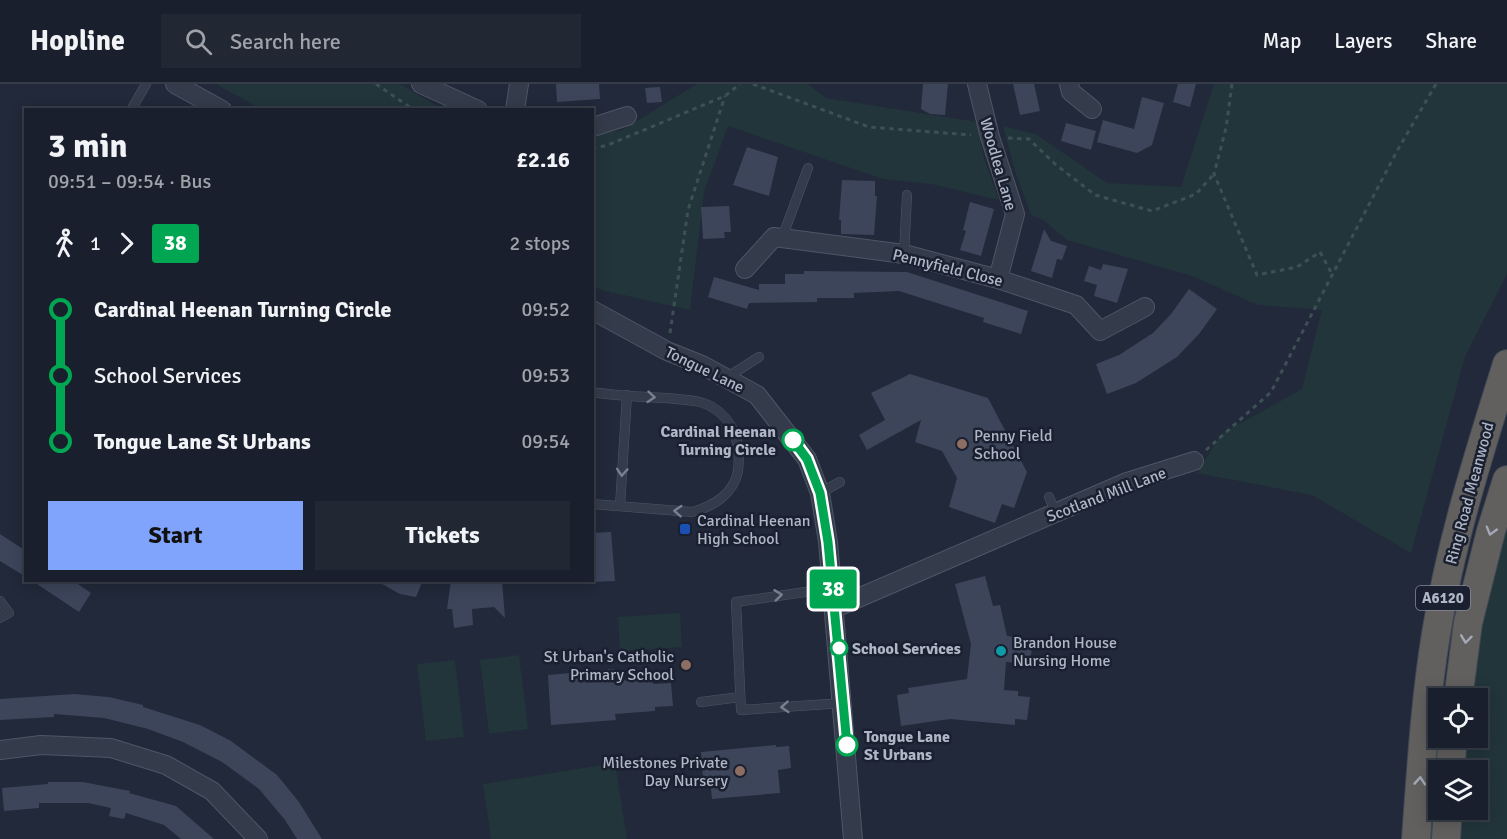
<!DOCTYPE html>
<meta charset="utf-8">
<style>
body{margin:0;font-family:Signika,sans-serif;background:#222734;color:#f1f3f6;height:100vh;display:flex;flex-direction:column;font-size:22px;white-space:nowrap}
*{box-sizing:border-box;margin:0}
p{font-size:20px;color:#9fa2a9}
.icon{flex:none;width:33px;height:33px;fill:none;stroke:currentColor;stroke-width:2;stroke-linecap:round;stroke-linejoin:round}
.map{position:relative;flex:1;overflow:hidden}
.drawer{position:absolute;left:24px;top:24px;width:570px;height:474px;display:flex;flex-direction:column;background:#191f2c;border-radius:0px;box-shadow:0 3px 15px #0003,0 0 0 2px #373d48}
.drawer>*{flex:none}
.badge{padding:0 12px;border-radius:4px;font-size:21px;line-height:39px}
.fabs{position:absolute;left:1428px;top:604px;display:grid;gap:12px}
.fabs a{display:grid;place-items:center;width:60px;height:60px;border-radius:0px;background:#191f2c;box-shadow:0 3px 15px #0003,0 0 0 2px #373d48;font-size:30px}
.map>.badge{position:absolute;translate:-50% -50%;box-shadow:0 0 0 3px #fff}
.legs{display:flex;align-items:center;gap:9px;height:66px;padding:0 24px;font-size:20px}
.legs p{margin-inline-start:auto}
.summary{display:flex;align-items:center;justify-content:space-between;height:102px;padding:0 24px}
h1{font-size:33px;font-weight:700;line-height:45px}
.button{display:flex;gap:12px;margin-top:auto;padding:12px 24px}
.button a{flex:1;height:69px;border-radius:0px;background:#80a3fb;color:#111;font-size:24px;font-weight:700;line-height:69px;text-align:center}
.button a+a{background:#222734;color:#f1f3f6}
ul{padding:0 24px;list-style:none}
li{display:flex;align-items:center;gap:21px;height:66px;font-size:22px}
li i{display:grid;place-items:center;width:9px;height:100%;margin:0 8px;background:currentColor}
li i::after{content:'';width:15px;height:15px;margin:-8px;border:4px solid;border-radius:50%;background:#191f2c}
li p{margin-inline-start:auto}
li:first-child i{background:linear-gradient(#0000 50%,currentColor 0)}
li:last-child i{background:linear-gradient(currentColor 50%,#0000 0)}
header{display:flex;align-items:center;gap:36px;box-sizing:border-box;height:84px;padding:0 30px;background:#191f2c;border-bottom:2px solid #373d48}
header strong{font-size:28px}
nav{display:flex;gap:33px;margin-inline-start:auto;font-size:21px}
.search{width:420px;height:54px;background:#222734;display:flex;align-items:center;gap:15px;box-sizing:border-box;padding:0 21px;border-radius:0px;color:#9fa2a9;font-size:22px}
.map>svg:first-child{display:block}
</style>
<header>
<strong>Hopline</strong>
<div class="search"><svg class="icon" aria-label="search" viewBox="0 0 24 24"><circle cx="10" cy="10" r="6"/><path d="M15 15l6 6"/></svg>Search here</div>
<nav><a>Map</a><a>Layers</a><a>Share</a></nav>
</header>
<div class="map">
<svg width="1507" height="755" viewBox="0 0 1507 755">
<rect width="100%" height="100%" fill="#21293a"/>
<path fill="#22353b" d="M216,0h184l42,25h-181z
M697,0h111l18,14 151,24 7,36 15,42 -68,-16 -48,-5 -155,-53 -24,66 -14,118 -89,-20 -8,-4v-151l29,-5z
M1214,0h293v190l-42,83 -54,196 -99,-58 -115,-22 24,-39 81,-45 20,-79 -64,-5 -66,-29 -125,-36 -24,-20 -12,-5 -16,-44 -12,-45 33,8 71,49 74,4z
M1507,396v359h-53l-2,-29h26v-39h-27l2,-33h25v-39h-20z
M680,529l2,34 -62,4 -2,-34z
M519,571l9,74 -39,5 -9,-74z
M455,576l9,77 -38,4 -9,-77z
M615,679l12,76h-136l-8,-55z"/>
<path fill="#3c455a" d="M556,0h43l1,15 -43,3z
M923,0h25l-3,31 -15,-1 -9,-5z
M1013,0h21l6,27 -20,4z
M1178,0h18l-6,23 -17,-5z
M660,3l2,15 -15,1 -2,-15z
M1142,13l22,6 -12,42 -15,8 -40,-11 6,-22 31,9z
M1066,39l30,8 -5,19 -30,-9z
M747,63l31,10 -9,39 -36,-11z
M842,96l33,1v15h2l-3,39 -33,-1v-14h-2z
M970,118l24,7 -13,47 -21,-6 6,-19 -3,-1z
M729,122l2,26h-7l1,6 -22,1 -2,-32z
M1044,145l7,12 16,5 -5,14 -5,-1 -5,19 -21,-7z
M1103,180l25,5 -11,34 -23,-7 3,-11 -13,-4 5,-15 12,4z
M804,187l103,1 121,39 -7,23 -38,-12 1,-4 -85,-27 -45,2v5h-37v4l-68,1 -2,6 -39,-12 6,-20 45,13v-6h26v-10h19z
M1189,205l28,20 -18,25 -22,23 -41,26 -29,11 -11,-30 23,-9 34,-22 18,-19z
M910,290l78,24 39,74 -13,36 -12,-4 -7,19 -46,-16 8,-29 -15,-27 -27,-9 6,-22 -54,30 -8,-15 26,-15 -14,-27z
M611,448l4,49 -23,1v-49z
M0,450l26,17v26l-26,-16z
M985,492l8,30 7,-1 7,31 26,3 -3,25 -24,-2 -2,28 14,1v5l12,1 -3,23 -12,-1v6l-65,-6 -49,7 -4,-31 12,-2 -1,-5 59,-9 4,-35 -16,-60z
M31,496h41l19,13 -12,19z
M375,496h48l-7,17 -16,-3z
M451,496h51l3,38 -11,-11 -22,2 1,16 -19,3 -2,-19h-5z
M614,585l1,12 38,-3v6l18,-1 2,23 -18,1v4l-40,3 1,6 -65,5 -3,-50z
M74,610l35,3 34,8v2l57,18 31,16 46,34 22,27 23,37h-25l-12,-19 -26,-31 -37,-27 -39,-20 -35,-13 -44,-11 -50,-4v3l-54,3v-21z
M776,661v2l13,-1 2,22 -13,2 2,23 -68,6 -2,-20h-7l-2,-27z
M48,698h35l47,9 -1,2 47,13 38,33h-33l-17,-14 -38,-12 -2,6 -15,-3 2,-8 -23,-5h-49v5l-35,3 -2,-23 46,-4z"/>
<g fill="none" stroke-linecap="round" stroke-linejoin="round">
<defs>
<path id="service" d="M131,26l15,-26
M782,154l26,-70
M904,170l3,-59
M726,294l33,-21
M592,308c25,4 50,5 75,6 14,2 32,1 45,9 23,13 29,39 26,64 -4,23 -26,36 -46,41l-100,-8
M820,409l20,-11
M1049,413l7,16
M620,422l7,-111
M833,504l-97,14 5,108 102,-7
M0,517l9,12 -9,5
M701,618l39,-5"/>
<path id="minor" d="M175,0l47,26
M421,0l57,26
M977,0l13,53 25,77 -17,65
M1069,0l2,8 21,17
M515,26l4,-26
M592,42h4l31,-10
M745,185l29,-32 130,17 94,25 78,26 24,26 45,-24
M592,226l75,41 35,14 55,30 50,64 13,34 8,49 25,297
M835,524l292,-126 67,-21
M0,666l41,-5 70,3 55,17 46,26 46,48"/>
<path id="trunk" d="M1458,615l10,-76 23,-92 16,-51
M1450,687l3,-33
M1416,755c5,-68 9,-137 20,-205 15,-93 43,-181 71,-270
M1446,755l2,-29"/>
</defs>
<use href="#service" stroke="#4f5665" stroke-width="10"/>
<use href="#minor" stroke="#4f5665" stroke-width="20"/>
<use href="#trunk" stroke="#3f4655" stroke-width="30"/>
<path stroke="#3d5155" stroke-width="3" stroke-dasharray="4.5 4.5" stroke-linecap="butt" d="M376,0l38,26
M753,0l116,43 102,8
M1232,0l-6,44 -12,46 43,101 40,-8 23,-15 12,22
M1008,54l21,1 26,25 40,31 57,16 44,-17 18,-20
M592,65l16,-4 117,-49 15,-12
M670,249l18,-123 37,-114
M1206,366l65,-58 126,-241 39,-67"/>
<use href="#service" stroke="#343b4a" stroke-width="9"/>
<use href="#minor" stroke="#343b4a" stroke-width="18"/>
<use href="#trunk" stroke="#61605e" stroke-width="28"/>
</g>
<defs><path id="oneway-chevron" d="M-2-3.5L2.5 0L-2 3.5" fill="none" stroke-width="1.6" stroke-linecap="round" stroke-linejoin="round" transform="scale(1.5)"/></defs>
<g stroke="#787f8e">
<use href="#oneway-chevron" transform="translate(651 313) rotate(5)"/>
<use href="#oneway-chevron" transform="translate(622 388) rotate(94)"/>
<use href="#oneway-chevron" transform="translate(678 427) rotate(-176)"/>
<use href="#oneway-chevron" transform="translate(778 511) rotate(-7)"/>
<use href="#oneway-chevron" transform="translate(785 623) rotate(176)"/>
</g>
<g stroke="#a3a9b6">
<use href="#oneway-chevron" transform="translate(1491 447) rotate(106)"/>
<use href="#oneway-chevron" transform="translate(1466 555) rotate(97)"/>
<use href="#oneway-chevron" transform="translate(1420 697) rotate(-86)"/>
</g>
<g fill="none" stroke-linecap="round" stroke-linejoin="round">
<defs>
<path id="line-1" d="M793,356l14,19 13,34 8,49 19,203"/>
</defs>
<use href="#line-1" stroke="#fff" stroke-width="14"/>
<use href="#line-1" stroke="#00a651" stroke-width="9"/>
</g>
<g fill="#fff" stroke="#00a651" stroke-width="3">
<circle cx="793" cy="356" r="10"/>
<circle cx="839" cy="564" r="8"/>
<circle cx="847" cy="661" r="10"/>
</g>
<g fill="#8d6e63" stroke="#1a202f" stroke-width="2">
<circle cx="962" cy="360" r="6"/>
<circle cx="686" cy="581" r="6"/>
<circle cx="740" cy="687" r="6"/>
</g>
<rect fill="#1a4fb4" stroke="#1a202f" stroke-width="2" x="679" y="439" width="12" height="12" rx="3"/>
<circle fill="#0f9aa8" stroke="#1a202f" stroke-width="2" cx="1001" cy="567" r="6"/>
<g text-anchor="middle" stroke-width="5" stroke-linejoin="round" paint-order="stroke">
<rect fill="#1a202f" stroke="#828999" stroke-width="1.5" x="1416" y="502" width="54" height="24" rx="4.5"/>
<g font-size="15" font-weight="bold" fill="#afb6c6">
<text x="1443" y="519">A6120</text>
</g>
<g font-size="16" fill="#afb6c6" stroke="#1a202f">
<text transform="translate(999 80) rotate(74)" y="6">Woodlea Lane</text>
<text transform="translate(948 183) rotate(14)" y="6">Pennyfield Close</text>
<text transform="translate(705 285) rotate(26)" y="6">Tongue Lane</text>
<text transform="translate(1469 409) rotate(-75)" y="6">Ring Road Meanwood</text>
<text transform="translate(1106 410) rotate(-21)" y="6">Scotland Mill Lane</text>
</g>
<g font-size="16" font-weight="bold" fill="#afb6c6" stroke="#1a202f" text-anchor="start">
<text x="776" y="353" text-anchor="end">Cardinal Heenan<tspan x="776" dy="18">Turning Circle</tspan></text>
<text x="852" y="570">School Services</text>
<text x="864" y="658">Tongue Lane<tspan x="864" dy="18">St Urbans</tspan></text>
</g>
<g font-size="16" fill="#afb6c6" stroke="#1a202f" text-anchor="start">
<text x="974" y="357">Penny Field<tspan x="974" dy="18">School</tspan></text>
<text x="697" y="442">Cardinal Heenan<tspan x="697" dy="18">High School</tspan></text>
<text x="1013" y="564">Brandon House<tspan x="1013" dy="18">Nursing Home</tspan></text>
<text x="674" y="578" text-anchor="end">St Urban's Catholic<tspan x="674" dy="18">Primary School</tspan></text>
<text x="728" y="684" text-anchor="end">Milestones Private<tspan x="728" dy="18">Day Nursery</tspan></text>
</g>
</g>
</svg>
<div class="fabs">
<a><svg class="icon" aria-label="locate" viewBox="0 0 24 24"><circle cx="12" cy="12" r="6"/><path d="M12 2v4M12 18v4M2 12h4M18 12h4"/></svg></a>
<a><svg class="icon" aria-label="layers" viewBox="0 0 24 24"><path d="M12 4l9 5-9 5-9-5zM3 14l9 5 9-5"/></svg></a>
</div>
<b class="badge" style="left:833px;top:505px;background:#00a651;color:#fff">38</b>
<section class="drawer">
<div class="summary"><div><h1>3 min</h1><p>09:51 – 09:54 · Bus</p></div><b>£2.16</b></div>
<div class="legs"><svg class="icon" aria-label="walk" viewBox="0 0 24 24"><circle cx="13" cy="4" r="2"/><path d="M13 8l-2 6 4 7M11 14l-3 7M7 12l3-4h3l4 4"/></svg>1<svg class="icon" aria-label="forward" viewBox="0 0 24 24"><path d="M9 5l7 7-7 7"/></svg><b class="badge" style="background:#00a651;color:#fff">38</b><p>2 stops</p></div>
<ul>
<li><i style="color:#00a651"></i><b>Cardinal Heenan Turning Circle</b><p>09:52</p></li>
<li><i style="color:#00a651"></i><span>School Services</span><p>09:53</p></li>
<li><i style="color:#00a651"></i><b>Tongue Lane St Urbans</b><p>09:54</p></li>
</ul>
<div class="button"><a>Start</a><a>Tickets</a></div>
</section>
</div>
